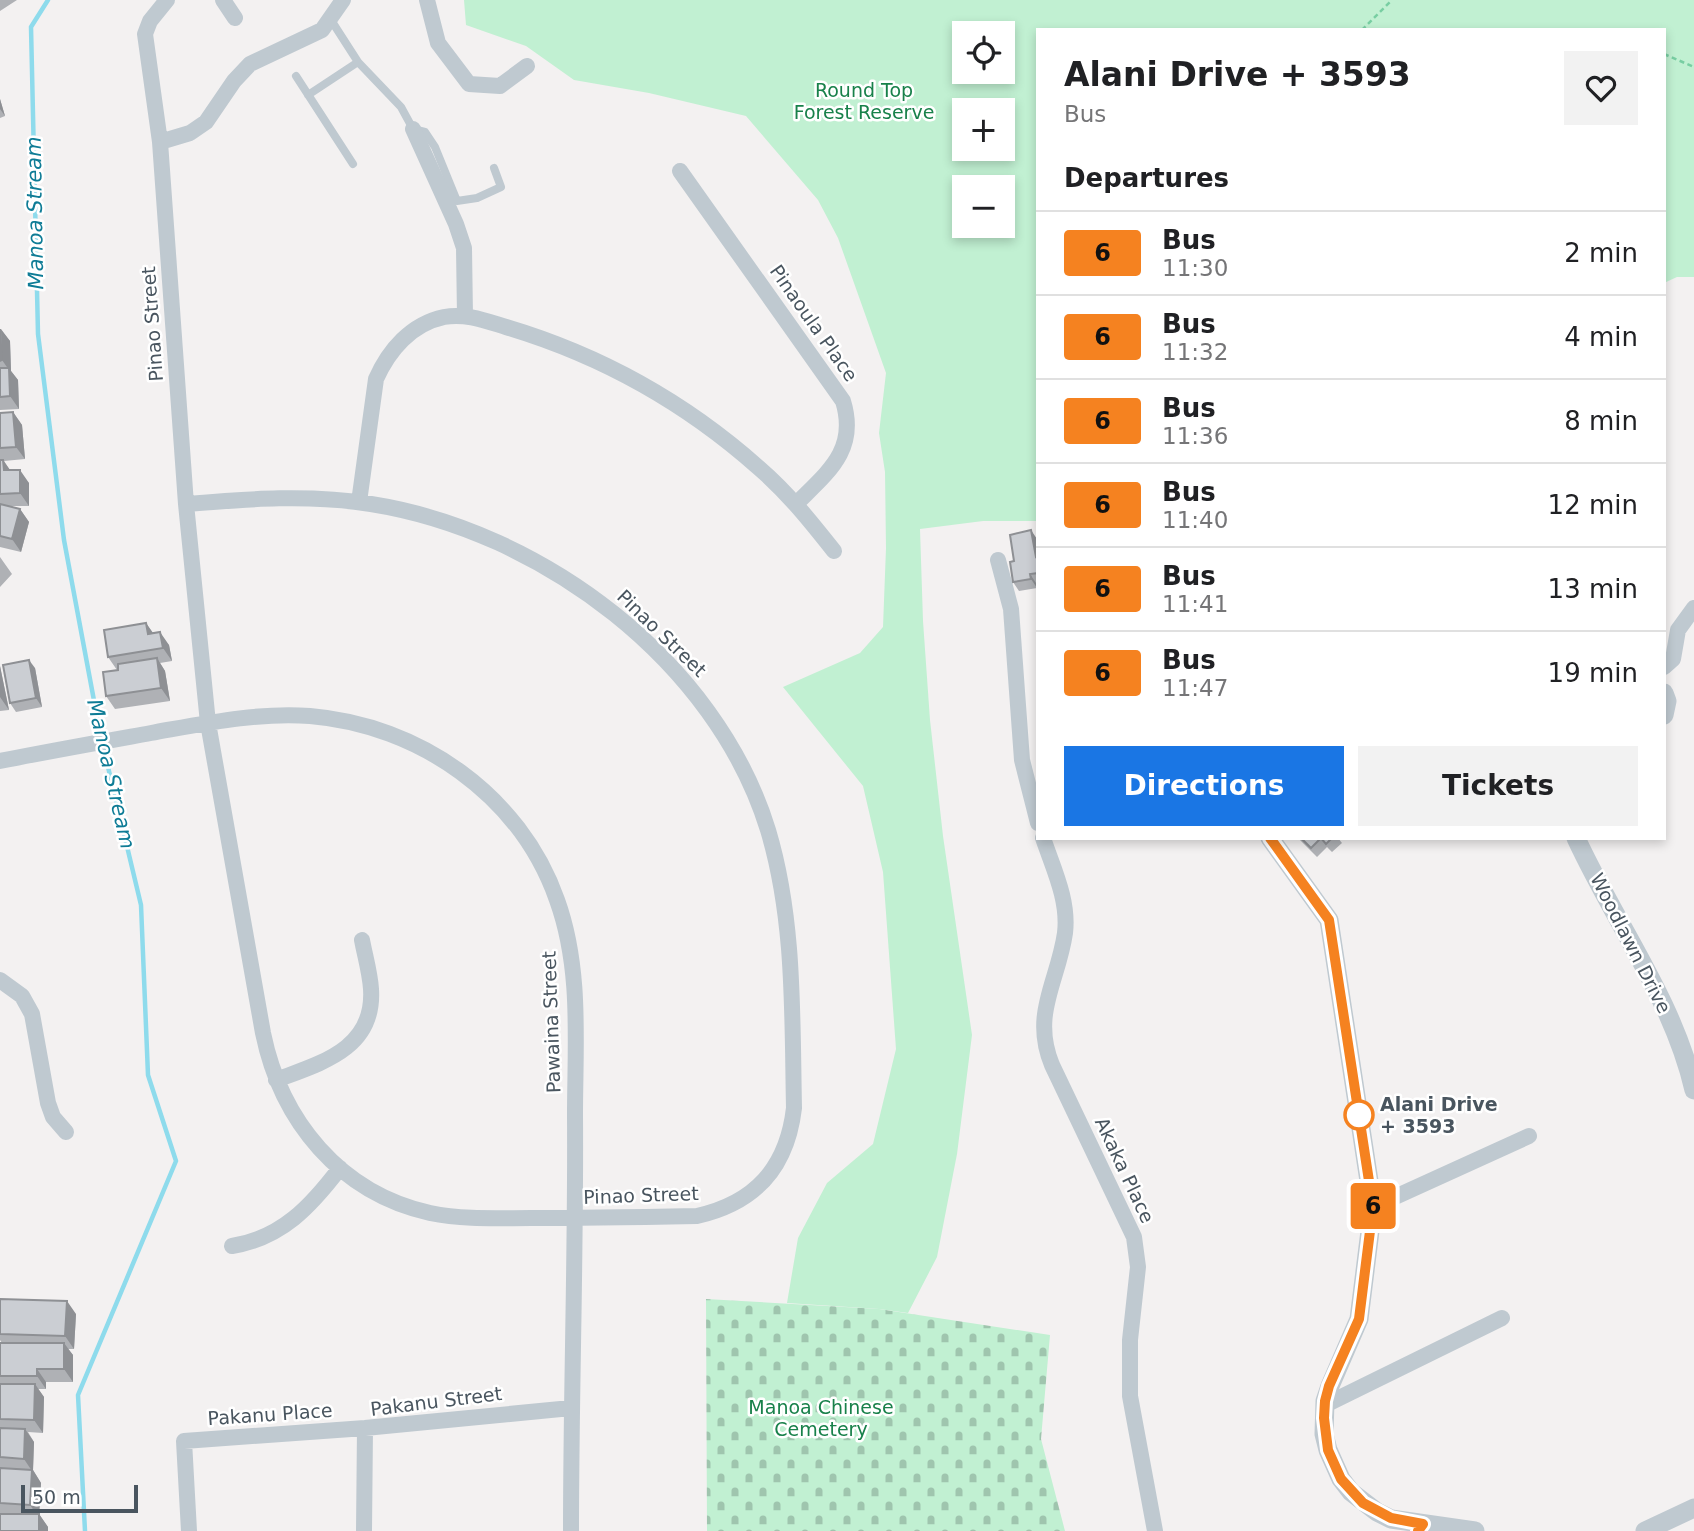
<!DOCTYPE html>
<meta charset="utf-8">
<style>
body{margin:0;font-family:"DejaVu Sans",sans-serif;background:#f2f2f2;color:#202124;height:100vh;display:flex;flex-direction:column;font-size:26px;white-space:nowrap}
*{box-sizing:border-box;margin:0}
p{font-size:23px;color:#757577}
.icon{flex:none;width:38px;height:38px;fill:none;stroke:currentColor;stroke-width:2;stroke-linecap:round;stroke-linejoin:round}
.map{position:relative;flex:1;overflow:hidden}
.side{position:absolute;left:1036px;top:28px;width:630px;height:812px;display:flex;flex-direction:column;background:#fff;border-radius:0px;box-shadow:0 4px 10px #0003}
.side>*{flex:none}
.badge{padding:0 14px;border-radius:5px;font-size:24px;line-height:46px}
.controls{position:absolute;left:952px;top:21px;display:grid;gap:14px}
.controls a{display:grid;place-items:center;width:63px;height:63px;border-radius:0px;background:#fff;box-shadow:0 4px 10px #0003;font-size:35px}
.scale{position:absolute;left:21px;bottom:18px;width:117px;box-sizing:border-box;padding-left:7px;border:4px solid #49555f;border-top:0;font-size:19px;line-height:24px;white-space:nowrap;color:#49555f;-webkit-text-stroke:5px #fff;paint-order:stroke}
.map>.badge{position:absolute;translate:-50% -50%;box-shadow:0 0 0 4px #fff}
h2{padding:0 28px;font-size:26px;line-height:63px}
.round{display:grid;place-items:center;flex:none;width:74px;height:74px;border-radius:0px;background:#f2f2f2}
.summary{display:flex;align-items:center;justify-content:space-between;height:119px;padding:0 28px}
h1{font-size:33px;font-weight:600;line-height:52px}
.primary-button{display:flex;gap:14px;margin-top:auto;padding:14px 28px}
.primary-button a{flex:1;height:80px;border-radius:0px;background:#1a76e4;color:#fff;font-size:28px;font-weight:600;line-height:80px;text-align:center}
.primary-button a+a{background:#f2f2f2;color:#202124}
ul{padding:0;list-style:none}
li{display:flex;align-items:center;gap:21px;height:84px;padding:0 28px;border-top:2px solid #e0e0e0}
li div{flex:1}
li b{display:block;font-size:26px}
li em{font-style:normal}
li .badge{min-width:77px;font-weight:700;text-align:center}
.map>svg:first-child{display:block}
</style>
<div class="map">
<svg width="1694" height="1531" viewBox="0 0 1694 1531">
<defs>
<pattern id="cemetery-stones" width="16" height="16" patternUnits="userSpaceOnUse" patternTransform="scale(1.75)"><rect width="16" height="16" fill="#c1f0d2"/><path d="M2 7V4a2 2 0 0 1 4 0v3zM10 15v-3a2 2 0 0 1 4 0v3z" fill="#9fc5ae"/></pattern>
</defs>
<rect width="100%" height="100%" fill="#f3f1f1"/>
<path fill="url(#cemetery-stones)" d="M706,1299l173,10 171,26 -9,104 24,92h-358z"/>
<path fill="#c1f0d2" fill-rule="evenodd" d="M464,0h1230v277h-17l-13,6v-253h-626v491h-55l-63,8 3,92 7,99 13,116 29,199 -15,119 -20,103 -29,56 -29,-4 -92,-6 11,-65 29,-55 46,-39 23,-95 -13,-177 -20,-86 -80,-99 77,-34 23,-26 3,-79 -1,-76 -6,-39 7,-60 -48,-135 -20,-38 -72,-84 -97,-23 -75,-13 -48,-34 -60,-21zM964,33h39v39h-39zM964,110h39v39h-39zM964,187h39v39h-39z"/>
<g fill="none" stroke-linecap="round" stroke-linejoin="round">
<path stroke="#8edbec" stroke-width="4.5" d="M48,0l-17,27 7,307 26,206 37,198
M85,1531l-7,-136 98,-234 -28,-86 -7,-170 -38,-159"/>
<path stroke="#78cea2" stroke-width="2.5" stroke-dasharray="5 3.5" stroke-linecap="butt" d="M1362,30l30,-30
M1664,54l30,13"/>
<path stroke="#bfc9d0" stroke-width="8" d="M358,62l43,45 12,22 12,3 10,15 22,54 20,-3 24,-11 -7,-19
M296,76l57,88
M308,95l50,-33 -27,-42"/>
<path stroke="#bfc9d0" stroke-width="16" d="M167,0l-17,21 -5,13 15,108 26,362 22,219 55,310c18,88 77,160 167,180 34,7 68,5 101,5 55,0 111,-1 166,-2 58,-13 90,-48 97,-108 -2,-93 1,-188 -26,-278 -52,-169 -226,-299 -397,-326 -62,-10 -123,-5 -185,0
M223,0l12,18
M427,0l11,43 31,41 31,2 27,-20
M413,129l43,95 8,24 1,68
M160,142l30,-9 16,-11 28,-41 16,-17 72,-34 21,-30
M680,171l163,230c15,49 -15,71 -47,103
M359,502l17,-123c13,-29 35,-55 68,-62 22,-4 42,4 62,10 94,28 180,76 253,141 29,25 52,54 75,83
M998,560l13,49 11,151 16,63
M1664,667l9,-8 5,-29 16,-22
M0,761c50,-10 101,-19 151,-28 51,-9 106,-21 159,-17 109,9 210,79 247,184 25,69 18,144 18,215 1,139 -4,277 -4,416
M1043,838c10,30 26,62 22,95 -7,49 -34,81 -13,132l82,172 4,30 -8,73v56l25,135
M0,980l22,16 10,18 16,89 5,14 13,15
M276,1080c45,-17 99,-31 95,-91 -1,-16 -6,-33 -9,-49
M1373,1207l156,-71
M232,1246c50,-8 79,-40 108,-78
M1325,1405l177,-87
M189,1531l-5,-90 181,-13 206,-20
M364,1531l1,-103"/>
<path stroke="#bfc9d0" stroke-width="19" d="M1664,693l3,8 -3,14
M1270,838l59,82 44,287 -14,112 -29,67 -5,15 -1,33 4,16 13,29 10,13 26,20 14,7 84,12
M1576,838c39,85 97,161 118,252
M1645,1531l49,-23"/>
</g>
<path fill="#afb1b5" d="M0,0h17l-17,11z
M0,99l5,17 -5,2z
M0,329l10,12 1,30 7,9 1,29 -19,1z
M13,412l9,13 3,34 -21,2 6,9 19,13v23h-20l11,3 9,13 -8,30 -21,-5v-134z
M1037,539v49l-18,3 -6,-9 1,-21z
M0,557l12,17 -12,13z
M146,623l7,10 16,12 3,16 -12,2 5,8 5,30 -55,8 -9,-13 11,-26 -9,-13z
M0,666l9,44 -9,1z
M35,668l7,39 -26,5 -6,-9z
M1298,838h40l4,5 -10,9 -5,-5 -10,10z
M0,1299l76,15 -2,35h-6l5,6v27h-27v7h-8l6,8 -1,36 -15,-1 6,10 -1,28 8,13 -2,31 9,13 -48,4v-188h2l-2,-3z"/>
<path fill="#8e9094" d="M0,99l5,17 -5,-7z
M1,329l9,12 1,30 7,9 1,29 -9,-13 -1,-26 -7,-10z
M13,412l9,13 3,34 -9,-12z
M3,460l9,13 -8,-3z
M20,470l9,13v23l-9,-13z
M20,509l9,13 -8,30 -9,-13z
M1031,530l6,9 1,20 -2,-2z
M1030,574l6,9 1,5 -6,-9z
M146,623l9,13 -7,-2z
M160,632l9,13 3,16 -9,-13z
M157,658l8,13 5,30 -9,-13z
M29,660l6,8 7,39 -6,-9z
M0,666l9,44 -9,-13z
M67,1301l9,13 -2,35 -9,-13z
M64,1343l9,12v27l-9,-13z
M37,1369l9,13v7l-9,-13z
M35,1384l9,13 -1,36 -9,-13z
M25,1429l9,13 -1,28 8,13 -2,35 -9,-13 2,-34 -8,-12z
M39,1514l9,13v4h-9z"/>
<path fill="#cbced3" stroke="#8e9094" stroke-width="2" d="M0,329l2,31 -2,1z
M0,368h9l1,28 -10,1z
M13,412l3,35 -16,1v-35z
M0,460h3l1,10h16v23l-20,1z
M0,504l20,5 -8,30 -12,-3z
M1031,530l5,27 2,-1v17l-8,1 1,5 -18,3 -3,-20 4,-1 -4,-26z
M146,623l2,11 12,-2 3,16 -55,9 -4,-27z
M157,658l4,30 -55,8 -3,-24 15,-2v-6z
M29,660l7,38 -26,5 -7,-38z
M1301,838h31l-6,6 -5,-6 -10,10z
M0,1299l67,2 -2,35 -65,-2z
M0,1343h64v26h-27v7h-37z
M0,1384h35l-1,36 -34,-1z
M0,1428l25,1 -1,30 -24,-2z
M0,1468l32,2 -2,35 -30,-2z
M0,1514h39v17h-39z"/>
<g fill="none" stroke-linecap="round" stroke-linejoin="round">
<defs>
<path id="line" d="M1270,838l59,82 44,287 -14,112 -30,67 -4,15 -1,17 4,32 13,29 22,24 28,15 32,6 -5,7"/>
</defs>
<use href="#line" stroke="#fff" stroke-width="16"/>
<use href="#line" stroke="#f58220" stroke-width="10"/>
</g>
<circle fill="#fff" stroke="#f58220" stroke-width="3.5" cx="1359" cy="1115" r="14"/>
<g text-anchor="middle" stroke-width="5" stroke-linejoin="round" paint-order="stroke">
<g font-size="19" fill="#18814a" stroke="#fff">
<text x="864" y="97">Round Top<tspan x="864" dy="22">Forest Reserve</tspan></text>
<text x="821" y="1414">Manoa Chinese<tspan x="821" dy="22">Cemetery</tspan></text>
</g>
<g font-size="19" fill="#49555f" stroke="#fff">
<text transform="translate(814 323) rotate(55)" y="7">Pinaoula Place</text>
<text transform="translate(152 324) rotate(-94)" y="7">Pinao Street</text>
<text transform="translate(662 633) rotate(44)" y="7">Pinao Street</text>
<text transform="translate(1631 943) rotate(63)" y="7">Woodlawn Drive</text>
<text transform="translate(551 1022) rotate(-92)" y="7">Pawaina Street</text>
<text transform="translate(1125 1170) rotate(65)" y="7">Akaka Place</text>
<text transform="translate(641 1195) rotate(-2)" y="7">Pinao Street</text>
<text transform="translate(436 1401) rotate(-7)" y="7">Pakanu Street</text>
<text transform="translate(270 1414) rotate(-4)" y="7">Pakanu Place</text>
</g>
<g font-size="19" font-weight="bold" fill="#49555f" stroke="#fff" text-anchor="start">
<text x="1380" y="1111">Alani Drive<tspan x="1380" dy="22">+ 3593</tspan></text>
</g>
<g font-size="21" font-style="italic" fill="#0e7c96" stroke="#fff">
<text transform="translate(35 213) rotate(-91)" y="7">Manoa Stream</text>
<text transform="translate(111 774) rotate(77)" y="7">Manoa Stream</text>
</g>
</g>
</svg>
<div class="controls">
<a><svg class="icon" aria-label="locate" viewBox="0 0 24 24"><circle cx="12" cy="12" r="6"/><path d="M12 2v4M12 18v4M2 12h4M18 12h4"/></svg></a>
<a>+</a>
<a>−</a>
</div>
<div class="scale">50 m</div>
<b class="badge" style="left:1373px;top:1206px;background:#f58220;color:#111">6</b>
<section class="side">
<div class="summary"><div><h1>Alani Drive + 3593</h1><p>Bus</p></div><a class="round"><svg class="icon" aria-label="heart" viewBox="0 0 24 24"><path d="M12 20l-8-8c-3-5 5-10 8-4 3-6 11-1 8 4z"/></svg></a></div>
<h2>Departures</h2>
<ul>
<li><span class="badge" style="background:#f58220;color:#111">6</span><div><b>Bus</b><p>11:30</p></div><em>2 min</em></li>
<li><span class="badge" style="background:#f58220;color:#111">6</span><div><b>Bus</b><p>11:32</p></div><em>4 min</em></li>
<li><span class="badge" style="background:#f58220;color:#111">6</span><div><b>Bus</b><p>11:36</p></div><em>8 min</em></li>
<li><span class="badge" style="background:#f58220;color:#111">6</span><div><b>Bus</b><p>11:40</p></div><em>12 min</em></li>
<li><span class="badge" style="background:#f58220;color:#111">6</span><div><b>Bus</b><p>11:41</p></div><em>13 min</em></li>
<li><span class="badge" style="background:#f58220;color:#111">6</span><div><b>Bus</b><p>11:47</p></div><em>19 min</em></li>
</ul>
<div class="primary-button"><a>Directions</a><a>Tickets</a></div>
</section>
</div>
